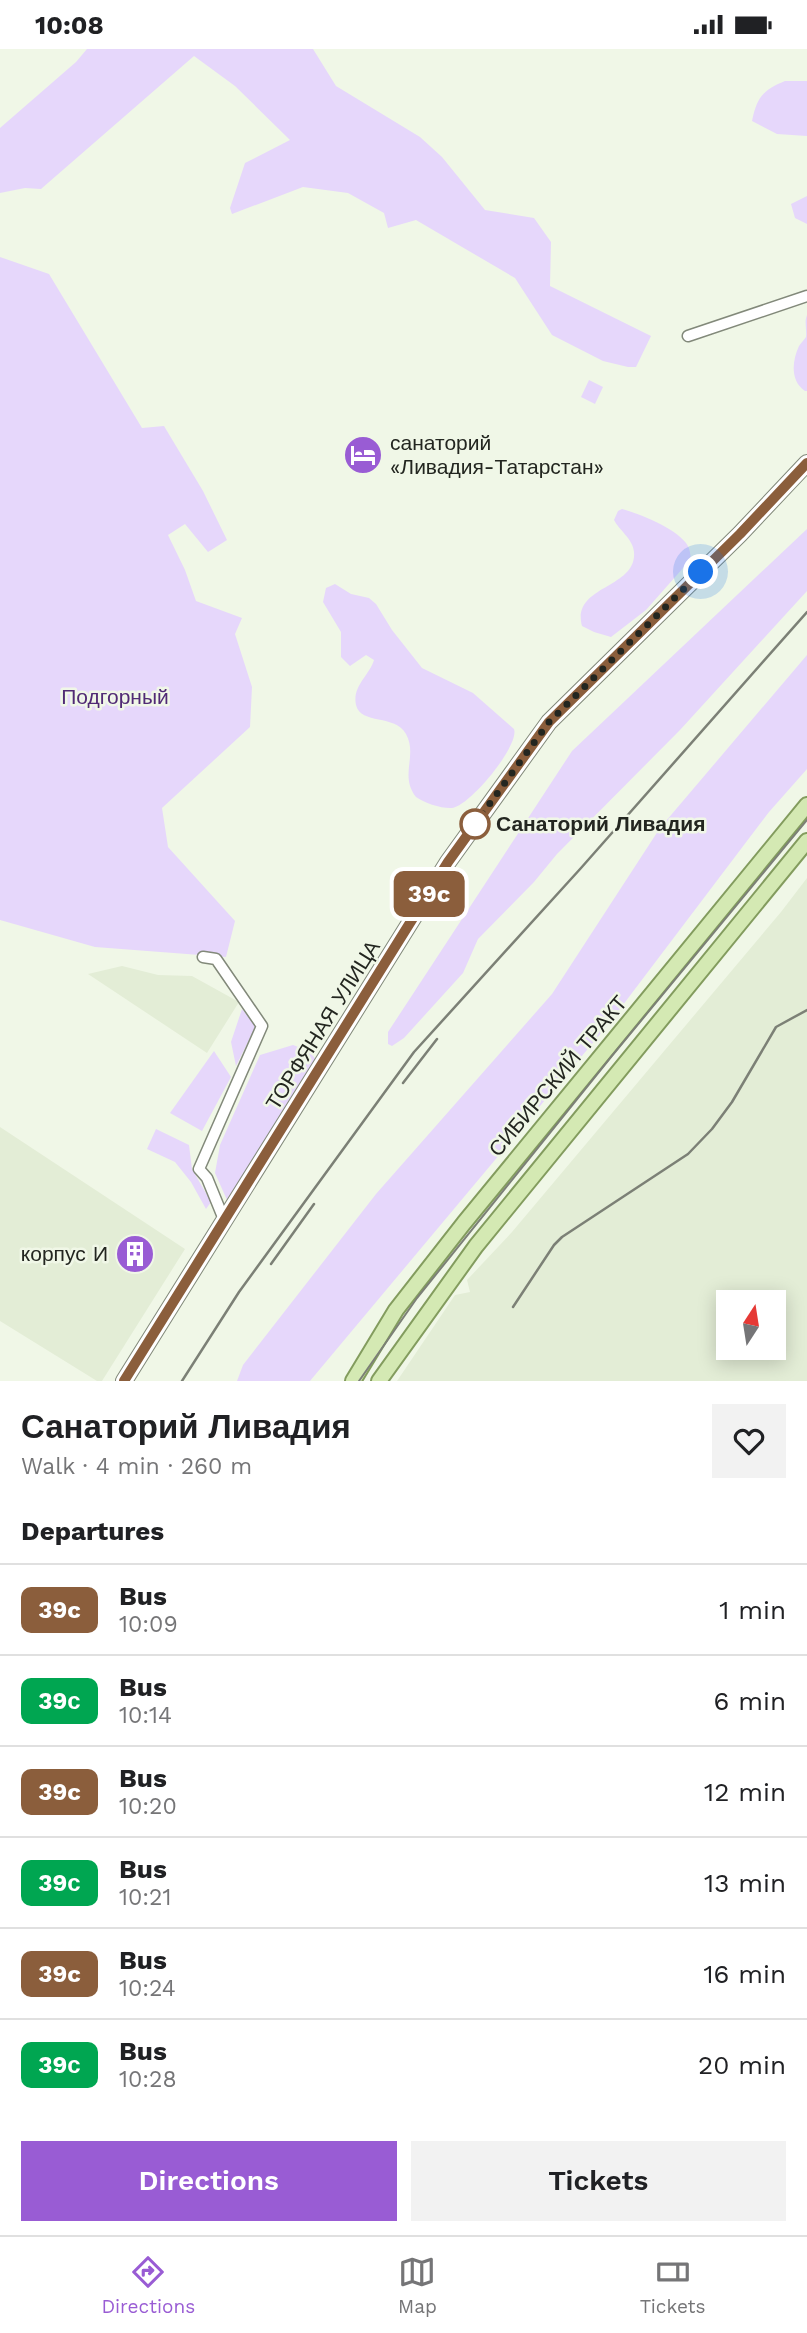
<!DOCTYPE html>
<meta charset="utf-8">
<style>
body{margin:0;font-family:"Work Sans",sans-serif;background:#f2f2f2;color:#202124;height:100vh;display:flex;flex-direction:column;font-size:26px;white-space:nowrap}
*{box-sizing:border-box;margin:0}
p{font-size:23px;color:#757577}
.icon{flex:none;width:38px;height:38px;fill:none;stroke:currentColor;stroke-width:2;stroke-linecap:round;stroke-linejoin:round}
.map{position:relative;height:1332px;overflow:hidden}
.sheet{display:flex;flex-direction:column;background:#fff;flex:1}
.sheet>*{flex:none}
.badge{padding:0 14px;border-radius:10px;font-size:24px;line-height:46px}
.needle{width:46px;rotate:12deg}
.controls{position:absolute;left:716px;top:1241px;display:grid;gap:14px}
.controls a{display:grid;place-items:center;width:70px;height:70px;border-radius:0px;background:#fff;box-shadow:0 4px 18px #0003;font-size:35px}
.you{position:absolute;width:35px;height:35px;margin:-18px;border:5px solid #fff;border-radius:50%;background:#1a73e8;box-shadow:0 0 0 10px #1a73e833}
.map>.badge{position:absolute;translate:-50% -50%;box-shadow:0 0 0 4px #fff}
h2{padding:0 21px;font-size:26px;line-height:63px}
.round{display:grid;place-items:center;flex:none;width:74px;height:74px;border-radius:0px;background:#f2f2f2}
.head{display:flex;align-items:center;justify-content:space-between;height:119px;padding:0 21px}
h1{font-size:33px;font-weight:600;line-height:52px}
.action{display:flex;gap:14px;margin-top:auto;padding:14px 21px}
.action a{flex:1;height:80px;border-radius:0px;background:#995cd4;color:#fff;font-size:28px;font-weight:600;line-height:80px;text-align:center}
.action a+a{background:#f2f2f2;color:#202124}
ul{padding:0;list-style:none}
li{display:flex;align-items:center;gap:21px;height:91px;padding:0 21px;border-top:2px solid #e0e0e0}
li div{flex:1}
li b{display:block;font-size:26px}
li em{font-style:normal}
li .badge{min-width:77px;font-weight:700;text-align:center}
.status{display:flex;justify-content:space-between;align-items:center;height:49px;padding:0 35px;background:#fff;direction:ltr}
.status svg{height:19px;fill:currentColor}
.menu{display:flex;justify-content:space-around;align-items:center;height:98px;border-top:2px solid #e0e0e0;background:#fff;font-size:19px;color:#757577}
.menu a{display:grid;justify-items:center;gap:4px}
.menu .current{color:#995cd4}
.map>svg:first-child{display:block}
</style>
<div class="status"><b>10:08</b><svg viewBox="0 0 49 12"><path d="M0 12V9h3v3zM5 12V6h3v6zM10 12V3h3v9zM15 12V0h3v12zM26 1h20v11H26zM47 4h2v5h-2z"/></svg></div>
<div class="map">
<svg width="807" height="1332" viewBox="0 0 807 1332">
<rect width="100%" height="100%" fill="#f0f7e7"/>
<path fill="#e3edd6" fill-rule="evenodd" d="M807,829v503h-410l58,-86 15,-3 -3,-12 45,-48 269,-320zM728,1253h46v45h-46z
M122,917l36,9 34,1 47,26 -32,51 -119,-79z
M0,1078l185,122 -83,132h-5l-97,-60z"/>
<path fill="#e6d7fb" d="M87,0h226l23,37 84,51 22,20 43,53 49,8 17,24 -1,44 101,50 -15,31h-8l-25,-6 -51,-26 -37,-57 -99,-58 -28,8 -4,-15 -36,-20 -45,-6 -71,27 -2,-6 15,-45 45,-23 -55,-54 -41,-30 -153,133 -16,-1 -25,5v-65l76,-66z
M785,32h22v55l-30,-2 -25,-13c5,-24 11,-31 33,-40z
M807,147v28l-12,-6 -4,-14z
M0,208l49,17 93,154 22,-2 39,65 24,49 -19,12 -23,-28 -17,11 17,35 11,31 46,17 -7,16 17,53 -2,40 -88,81 6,39 67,74 -9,36 -131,-10 -95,-27z
M807,266v76h-2c-15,-10 -13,-30 -6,-45 2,-3 5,-6 7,-9 1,-7 -2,-15 1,-22z
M589,331l14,7 -8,17 -14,-7z
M622,460c18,5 53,19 64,34 4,5 4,10 5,16l-45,51 -35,27 -17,-5 -12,-6c-11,-41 55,-37 52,-74 -1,-13 -15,-22 -20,-32l4,-9z
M807,480v62l-127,139 -123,124 -23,28 -56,57 -15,34 -59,65 -12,8 -4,-2v-12l184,-281z
M335,535l16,10 18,4 7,6 16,26 30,38 51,25 41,36c6,16 -44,77 -62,79 -9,1 -28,-5 -36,-11 -17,-22 2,-41 -10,-63 -11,-20 -45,-9 -50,-29 -4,-19 13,-29 18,-45l-8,-5 -16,11 -9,-9v-25l-18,-30 3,-14z
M807,606v114l-38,43 -162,214 -297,355h-73l6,-16 133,-171 176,-200 108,-166z
M242,960l14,17 -20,40 -5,-24z
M293,996l16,6 8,10 -90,139 -12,-27 5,-28 40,-90z
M214,1002l17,26 -29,54 -32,-18z
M156,1080l33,16 3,24 19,33 -5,7 -15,-27 -16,-20 -28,-13z"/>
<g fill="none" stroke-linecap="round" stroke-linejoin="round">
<defs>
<path id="street" d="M688,287l119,-40
M203,908l13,2 46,67 -63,143 8,9 18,44"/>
<path id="secondary" d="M124,1332l324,-519 101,-140 191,-188 67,-71"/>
<path id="primary" d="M353,1332l43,-71 68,-87 343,-418
M379,1332l97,-135 331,-405"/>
</defs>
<use href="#street" stroke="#82897a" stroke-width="13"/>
<use href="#secondary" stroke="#82897a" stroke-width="18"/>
<use href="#primary" stroke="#839c5e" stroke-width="18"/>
<use href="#street" stroke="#fff" stroke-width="10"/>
<use href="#secondary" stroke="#e9f4d9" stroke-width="14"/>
<use href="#primary" stroke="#d4e9b3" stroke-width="14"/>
<path stroke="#7c8076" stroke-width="2" d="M359,1332l58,-83 194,-241 196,-237"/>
<path stroke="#7c8076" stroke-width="2.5" d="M403,1034l34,-44
M271,1215l43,-60
M513,1258l41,-62 8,-8 126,-83 24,-25 20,-27 44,-75 31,-17
M182,1332l57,-89 175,-240 167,-184 226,-256"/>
</g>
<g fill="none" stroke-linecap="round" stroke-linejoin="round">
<defs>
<path id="line" d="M124,1332l324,-519 101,-140 191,-188 67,-71"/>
</defs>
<use href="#line" stroke="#fff" stroke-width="16"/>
<use href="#line" stroke="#8b5e3c" stroke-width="10"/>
<path stroke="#232620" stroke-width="7" stroke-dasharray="0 12.6" d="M475,775l74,-102 152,-150"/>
</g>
<defs>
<symbol id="hotel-disc" viewBox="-11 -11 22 22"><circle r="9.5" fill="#995cd4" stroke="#f0f7e7"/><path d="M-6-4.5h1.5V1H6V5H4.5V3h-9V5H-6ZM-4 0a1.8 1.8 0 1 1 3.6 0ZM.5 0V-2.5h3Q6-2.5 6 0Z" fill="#fff"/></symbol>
<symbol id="building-disc" viewBox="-11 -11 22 22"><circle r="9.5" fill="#995cd4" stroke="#f0f7e7"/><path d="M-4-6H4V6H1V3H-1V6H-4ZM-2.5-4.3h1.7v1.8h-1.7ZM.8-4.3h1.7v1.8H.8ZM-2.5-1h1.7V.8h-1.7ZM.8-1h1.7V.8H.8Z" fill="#fff"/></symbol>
</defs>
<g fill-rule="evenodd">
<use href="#hotel-disc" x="341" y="384" width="44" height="44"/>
<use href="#building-disc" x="113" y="1183" width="44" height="44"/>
</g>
<circle fill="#fff" stroke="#8b5e3c" stroke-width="3.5" cx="475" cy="775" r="14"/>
<g text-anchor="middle" stroke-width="5" stroke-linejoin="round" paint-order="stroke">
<g font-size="21" fill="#232620" stroke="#f0f7e7" text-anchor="start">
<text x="390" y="401">санаторий<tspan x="390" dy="24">«Ливадия-Татарстан»</tspan></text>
<text x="108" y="1212" text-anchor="end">корпус И</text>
</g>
<g font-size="21" fill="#512a75" stroke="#f0f7e7">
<text x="115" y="655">Подгорный</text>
</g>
<g font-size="21" font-weight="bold" fill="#232620" stroke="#f0f7e7" text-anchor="start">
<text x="496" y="782">Санаторий Ливадия</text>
</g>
<g font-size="21" fill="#232620" stroke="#f0f7e7">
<text transform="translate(323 976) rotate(-58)" y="7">ТОРФЯНАЯ УЛИЦА</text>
<text transform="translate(558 1027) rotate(-50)" y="7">СИБИРСКИЙ ТРАКТ</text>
</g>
</g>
</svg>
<div class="controls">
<a><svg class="needle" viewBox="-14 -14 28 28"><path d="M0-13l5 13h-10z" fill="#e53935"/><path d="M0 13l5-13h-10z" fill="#757577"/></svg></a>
</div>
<div class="you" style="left:701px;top:523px"></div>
<b class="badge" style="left:429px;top:845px;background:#8b5e3c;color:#fff">39c</b>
</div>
<section class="sheet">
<div class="head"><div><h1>Санаторий Ливадия</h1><p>Walk · 4 min · 260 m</p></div><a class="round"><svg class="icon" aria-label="heart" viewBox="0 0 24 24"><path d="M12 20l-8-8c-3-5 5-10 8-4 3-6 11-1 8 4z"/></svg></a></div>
<h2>Departures</h2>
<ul>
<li><span class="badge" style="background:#8b5e3c;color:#fff">39c</span><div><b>Bus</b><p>10:09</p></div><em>1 min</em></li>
<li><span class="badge" style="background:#00a651;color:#fff">39с</span><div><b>Bus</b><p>10:14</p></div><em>6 min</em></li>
<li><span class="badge" style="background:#8b5e3c;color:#fff">39c</span><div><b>Bus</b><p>10:20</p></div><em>12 min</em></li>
<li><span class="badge" style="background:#00a651;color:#fff">39с</span><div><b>Bus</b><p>10:21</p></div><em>13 min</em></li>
<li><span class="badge" style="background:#8b5e3c;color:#fff">39c</span><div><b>Bus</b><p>10:24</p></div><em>16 min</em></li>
<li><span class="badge" style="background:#00a651;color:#fff">39с</span><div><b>Bus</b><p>10:28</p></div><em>20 min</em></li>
</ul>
<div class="action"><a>Directions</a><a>Tickets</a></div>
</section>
<nav class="menu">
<a class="current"><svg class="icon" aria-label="directions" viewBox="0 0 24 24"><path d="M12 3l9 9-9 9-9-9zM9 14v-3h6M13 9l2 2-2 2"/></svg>Directions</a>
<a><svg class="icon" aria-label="map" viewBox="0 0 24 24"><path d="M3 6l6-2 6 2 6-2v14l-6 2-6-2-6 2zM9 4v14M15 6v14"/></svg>Map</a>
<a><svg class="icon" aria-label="tickets" viewBox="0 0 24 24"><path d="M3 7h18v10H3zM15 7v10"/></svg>Tickets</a>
</nav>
